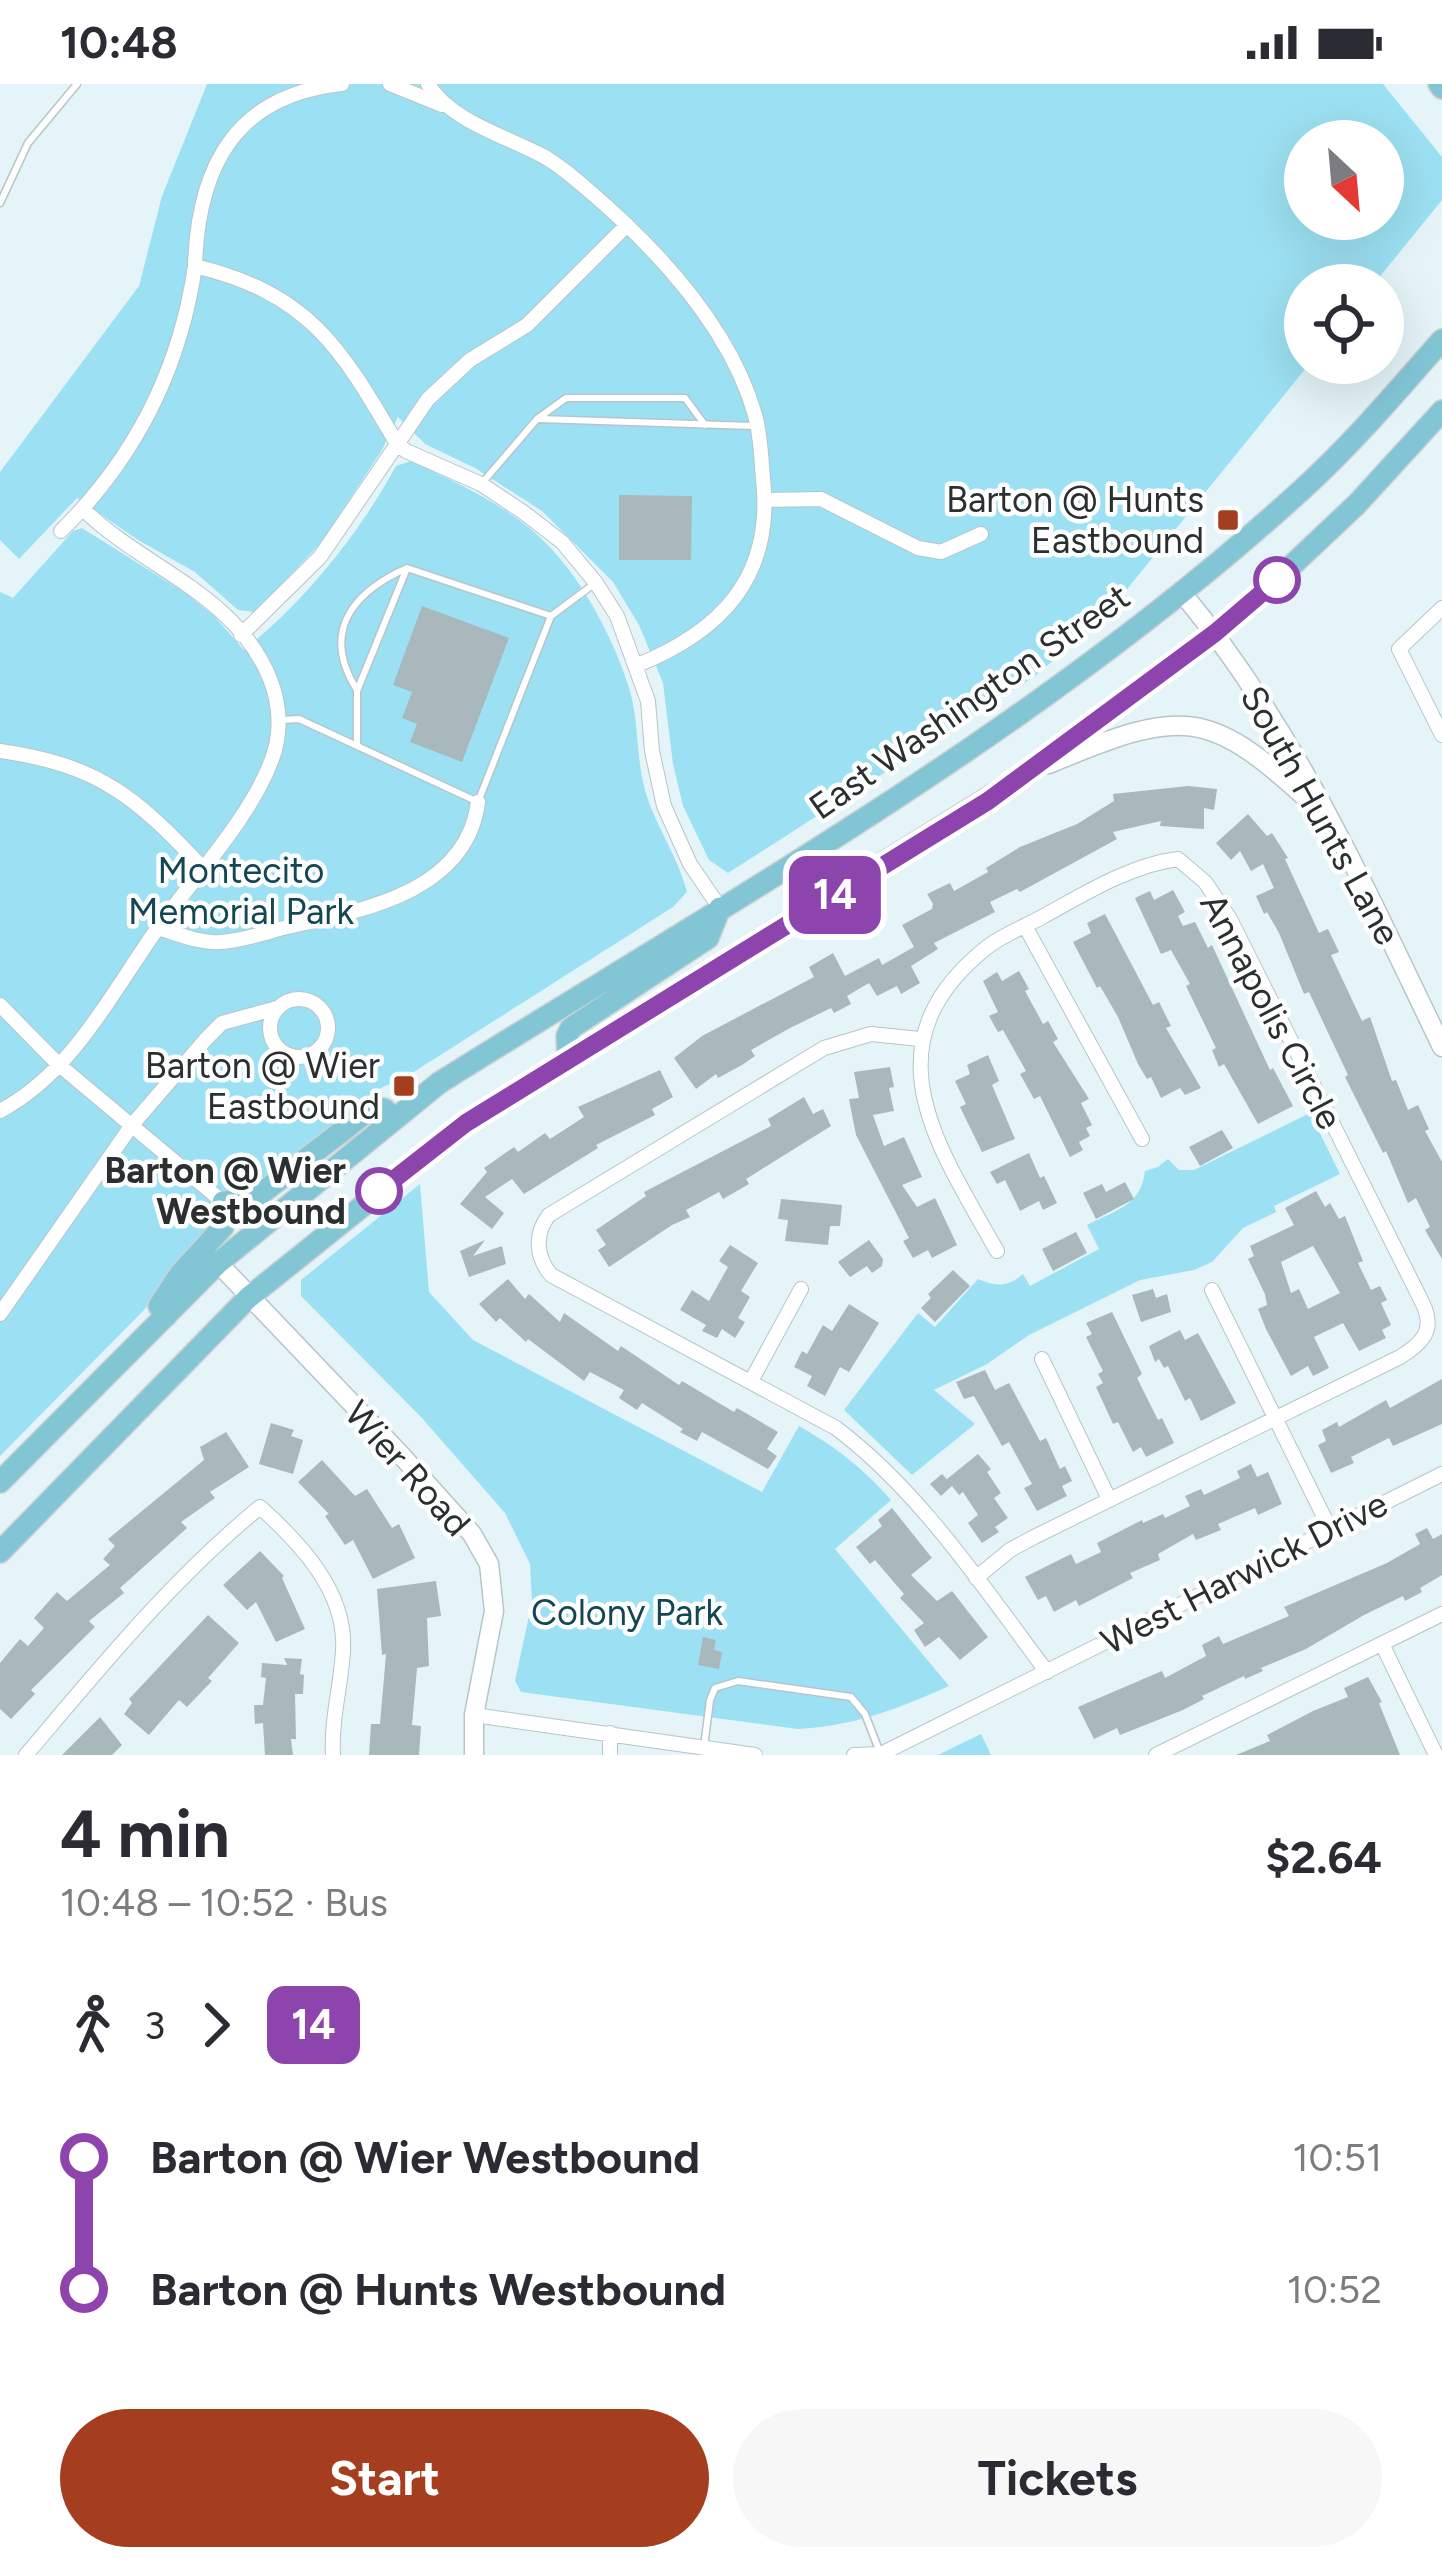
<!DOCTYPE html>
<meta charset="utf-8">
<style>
body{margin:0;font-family:Figtree,sans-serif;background:#f7f7f7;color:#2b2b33;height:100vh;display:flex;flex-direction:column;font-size:45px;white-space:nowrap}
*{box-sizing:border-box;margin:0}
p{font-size:39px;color:#7c7c81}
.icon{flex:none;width:66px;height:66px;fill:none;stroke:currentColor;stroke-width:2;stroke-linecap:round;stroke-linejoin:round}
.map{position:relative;height:1671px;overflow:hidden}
.side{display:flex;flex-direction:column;background:#fff;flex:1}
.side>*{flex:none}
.badge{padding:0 24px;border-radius:18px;font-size:42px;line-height:78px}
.needle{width:78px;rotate:154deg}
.buttons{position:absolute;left:1284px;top:36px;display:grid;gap:24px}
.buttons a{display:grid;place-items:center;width:120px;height:120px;border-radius:50%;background:#fff;box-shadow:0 12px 48px #0002;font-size:60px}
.map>.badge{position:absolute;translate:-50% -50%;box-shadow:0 0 0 6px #fff}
.legs{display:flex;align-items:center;gap:18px;height:132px;padding:0 60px;font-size:39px}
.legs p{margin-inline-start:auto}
.overview{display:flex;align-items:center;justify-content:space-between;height:204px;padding:0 60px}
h1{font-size:66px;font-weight:700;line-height:90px}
.cta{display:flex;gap:24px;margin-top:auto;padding:24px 60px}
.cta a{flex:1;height:138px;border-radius:72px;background:#a53d1f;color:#fff;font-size:48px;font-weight:700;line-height:138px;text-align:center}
.cta a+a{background:#f7f7f7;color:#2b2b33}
ul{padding:0 60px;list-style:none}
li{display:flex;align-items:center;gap:42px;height:132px;font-size:45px}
li i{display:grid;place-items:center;width:18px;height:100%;margin:0 15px;background:currentColor}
li i::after{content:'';width:30px;height:30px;margin:-15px;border:9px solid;border-radius:50%;background:#fff}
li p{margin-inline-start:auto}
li:first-child i{background:linear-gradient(#0000 50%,currentColor 0)}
li:last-child i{background:linear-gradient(currentColor 50%,#0000 0)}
.status{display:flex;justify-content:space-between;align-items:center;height:84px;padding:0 60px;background:#fff;direction:ltr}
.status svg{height:33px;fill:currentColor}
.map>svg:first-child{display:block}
</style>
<div class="status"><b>10:48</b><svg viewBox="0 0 49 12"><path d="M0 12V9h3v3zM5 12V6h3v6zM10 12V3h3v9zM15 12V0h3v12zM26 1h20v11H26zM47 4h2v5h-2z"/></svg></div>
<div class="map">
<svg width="1442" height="1671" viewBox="0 0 1442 1671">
<rect width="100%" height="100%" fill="#e4f4f8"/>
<path fill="#9ce1f3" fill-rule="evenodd" d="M207,0h1176l59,73v43l-69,85h-68v78h5l-203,251 -72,62 -307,197 -19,-13 -26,-54 -10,-42 -10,-81 -24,-58 -26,-43 -71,-71 -67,-43 -50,-24 -27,-27 -16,33 -62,94 -65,68 -17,-2 -43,-38 -57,-32 -61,-42 -58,61 -19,-19v-68l139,-186 23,-90zM1305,57h78v78h-78z
M411,377c38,18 78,36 112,62 50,37 89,109 107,168 9,32 6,67 15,99 10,36 33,66 42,102l-14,15 -264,168 -28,13 -124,102 -80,77 -33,43 -144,146v-864l13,6 60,-67 9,-3 105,66 27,22 30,34c61,-49 115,-116 152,-184z
M1310,1029l30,61 -66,32 2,6 -33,16 -31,34 -18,8 -54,10 -111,55 -42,29 -53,26 41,34 -63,51 -68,-65 74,-97 17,14 43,-48c17,8 30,8 45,-5l7,12 69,-37 -12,-24c29,-15 54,-19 58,-54l13,-4 10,-8 11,11h15z
M420,1100l9,108 44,48 289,152 37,-66c37,21 64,42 92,74l-56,49 114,137c-51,23 -95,40 -151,43l-277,-37 -6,-11 17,-79 -2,-38 -25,-51 -84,-96 -120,-121v-16z
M981,1650l10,21h-53z"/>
<path fill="#a9b8bc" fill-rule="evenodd" d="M619,411l73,1 -1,64h-72z
M422,522l87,32 -47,124 -52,-20 7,-18 -15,-6 10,-26 -19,-7z
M1188,702l29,3 -3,21 -10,-2v21l-44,-3 1,-5 -48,11 4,7 -97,53 -3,-3 -27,13 5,10 -61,31 4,6 -27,17 9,17 -19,11 -4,-8 -20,10 -8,-13 -22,13 4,8 -17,9 -3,-5 -41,20 -39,22 4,6 -13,9 -24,13 -2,-4 -20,15 -22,-31 28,-22 112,-59 -5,-10 24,-14 12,23 34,-18 3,7 32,-18 -12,-22 30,-16 1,-5 -6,-10 23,-11 4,8 34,-19 -2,-4 34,-21 57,-23 37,-23 -1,-7z
M1248,730l19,22 5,-3 16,25 -3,1 34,74 9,-4 11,23 -8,3 31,66 8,-4 22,64 4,-1 12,30 10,-5 11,24 -4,2 17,31v97l-17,-29 5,-3 -14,-29 -8,5 -22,-52 -3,2 -38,-76 3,-2 -39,-83 -5,2 -25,-61 -12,-21 -3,2 -8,-18 18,-8 -11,-24 -12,7 -11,-20 -9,9 -15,-17z
M1173,806l12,22 -7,4 5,10 12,-4 13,26 4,-3 58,125 3,-2 20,38 -35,18 -34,-60 -5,3 -7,-17 4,-2 -30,-62 4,-2 -19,-34 -10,4 -26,-56 15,-7 4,9z
M1105,830l48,91 6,-3 12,24 -5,2 35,60 -16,7 -5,-7 -19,10 -10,-21 -4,2 -9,-15 -20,-47 -18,-31 -3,2 -24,-46 18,-9 -4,-10z
M1019,887l10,18 -4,2 18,33 5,-3 10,18 -5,3 36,57 -8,4 11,22 -6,3 4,8 -11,6 4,8 -13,7 -30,-61 -6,3 -14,-25 6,-3 -23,-41 -5,2 -9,-16 9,-4 -15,-31 14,-9 5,9z
M988,971l11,26 -7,4 23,54 -33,13 -22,-45 6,-3 -11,-23 15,-7 -3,-9z
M890,983l4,20 -5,1 5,23 -21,4 11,31 20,-9 18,40 -20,8 15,22 18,-9 22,47 -25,13 -4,-8 -15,8 -10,-17 6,-3 -53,-103 -7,-36 10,-1 -5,-26z
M660,986l13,27 -21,12 3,6 -59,30 2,3 -74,46 -12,-15 -27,18 19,16 -12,16 -32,-25 27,-32 -3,-4 30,-21 4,5 27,-19 5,6 34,-22 -6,-10z
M804,1013l9,17 10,-5 8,17 -85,53 3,5 -26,15 -4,-7 -33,18 4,7 -18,8 -63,42 -11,-17 8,-5 -10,-15 50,-34 -2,-4 127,-66 -3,-7z
M1222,1046l11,18 -33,18 -11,-19z
M1029,1069l11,25 4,-2 13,27 -14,7 -4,-9 -19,10 -15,-31 -8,4 -7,-12z
M1125,1098l9,17 -38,20 -13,-26 19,-9 4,8z
M1316,1107l9,16 5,-4 9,16 6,-3 18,45 -5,2 13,27 9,-4 7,14 -6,3 10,22 -9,5 4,8 -27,13 -16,-28 -29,14 15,31 -16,8 -5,-10 -17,10 -25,-47 -8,-20 9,-4 -2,-11 -17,-35 6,-3 -4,-10 44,-21 -9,-17zM1313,1162l27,47 -32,16 -9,-20 -8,4 -10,-31z
M781,1115l61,6 -2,21h-10l-2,19 -43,-4 3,-21 -10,-1z
M1076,1148l11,21 -34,18 -11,-22z
M485,1156l-12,16 29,-10 4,18 -37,13 -9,-26z
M869,1156l14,19 -1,7 -10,7 -5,-7 -17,11 -12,-15z
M730,1161l28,18 -17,28 9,6 -12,21 7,4 -10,16 -13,-9 -5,9 -15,-7 4,-6 -26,-15 12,-20 17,11 19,-34 -9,-6z
M953,1186l17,16 -35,36 -14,-14 10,-10 -3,-4z
M508,1195l17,20 4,-5 31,28 4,-9 54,38 3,-5 58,39 3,-4 52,31 3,-4 41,24 -11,17 10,7 -9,13 -66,-37 -5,9 -17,-9 3,-3 -41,-26 -5,7 -18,-12 5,-8 -34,-18 -6,9 -56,-42 -2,3 -26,-24 -4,4 -17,-18z
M1153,1205l3,9 11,-4 4,18 -30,10 -9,-27z
M849,1220l30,19 -30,49 -9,-5 -15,29 -18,-10 5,-10 -18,-9 8,-16 5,3 16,-29 9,6z
M1112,1228l30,62 -5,4 21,42 4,-2 12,25 -28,14 -5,-10 -8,5 -15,-30 -5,2 -17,-37 7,-4 -5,-9 5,-3 -17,-34 6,-3 -6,-11z
M1180,1246l5,10 13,-7 38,70 -35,18 -11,-23 -5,3 -17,-35 -4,2 -5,-9 -4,3 -6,-16z
M985,1286l10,20 14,-7 31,58 6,-3 14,31 5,-3 7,15 -10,5 5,10 -30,15 -13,-23 8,-4 -23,-42 -7,4 -28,-50 -10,3 -8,-17z
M1442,1295v45l-49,22 -4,-8 -38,19 3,6 -23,10 -13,-28 8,-4 -4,-11 15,-8 2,5 47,-27 4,8z
M271,1339l23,7 -3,6 12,4 -10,34 -34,-10z
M226,1348l23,35 -39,25 5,6 -34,24 6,6 -67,60 4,5 -35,28 6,6 -64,63 4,4 -24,25 -11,-10v-46l20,-24 8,7 16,-18 -10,-10 23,-26 10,9 43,-36 -7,-6 12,-13 -7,-7 96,-79 -4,-13z
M978,1370l13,15 -4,3 14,21 -7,5 14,20 -13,9 4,5 -17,11 -14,-20 10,-8 -15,-23 -4,3 -7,-9 -11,10 -11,-12 12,-10 5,5z
M322,1376l33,36 12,-7 25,39 7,-4 16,34 -42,21 -20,-39 -8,5 -20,-29 4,-2 -31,-32z
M1251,1380l6,13 11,-5 14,32 -24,11 -3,-7 -37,16 3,6 -25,10 -3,-6 -35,20 2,6 -30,13 3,5 -54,28 -3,-6 -22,12 -8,-16 -8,4 -13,-23 46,-23 5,10 25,-12 -4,-9 45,-23 1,3 20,-9 2,4 25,-12 -5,-10 16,-7 3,6 36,-17 -3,-7z
M892,1424l40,50 -21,17 26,26 15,-10 36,46 -28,23 -21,-23 -14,10 -11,-17 10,-7 -24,-25 4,-4 -29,-34 -5,4 -14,-17 26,-21 -4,-6z
M1427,1444l6,11 9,-5v41l-22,13 2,4 -17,9 -2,-5 -39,19 -58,34 -45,19 2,3 -18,8 -1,-3 -42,20 2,3 -21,11 -63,25 -3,-7 -23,11 -16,-32 84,-36 3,7 41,-22 -4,-11 17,-9 4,8 66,-28 -5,-9 103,-44 33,-19 -5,-10z
M260,1467l24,25 -2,2 23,51 -29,13 -20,-40 -9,8 -24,-25z
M436,1497l5,35 -14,2 2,48 -12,2 -5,57 9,1 -2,29h-50l2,-31h9l6,-70 -4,1 -5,-66z
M208,1531l31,28 -31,35 4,3 -25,26 -8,-7 -30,35 -25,-21 8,-11 -3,-4z
M703,1553l13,3 -2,10 8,2 -3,17 -21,-4z
M284,1574l18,1 -2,15 4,1 -1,19h-8l1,45h-5l2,16h-28l-2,-32 -8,1 -1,-19h9l3,-27 -5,-1 1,-14 25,2z
M1368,1593l14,25 -3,1 21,52h-164l34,-14 -3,-6 46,-24 35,-14 -4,-9z
M100,1633l22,28 -10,10h-50z"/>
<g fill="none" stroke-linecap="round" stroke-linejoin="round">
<defs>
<path id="lane" d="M0,119l28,-60 49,-59
M539,335l215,7
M483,398l54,-63 29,-21h119l20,27
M357,606c-36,-57 -6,-97 50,-122
M280,636l19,-1 179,83 73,-186 43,-32
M357,659v-52l50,-123 144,48
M704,1663l6,-47 5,-12 23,-7 113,16 14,17 14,36"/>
<path id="street" d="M342,0c-107,11 -144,83 -147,182 114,28 144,79 201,176l10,9 75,33 42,28 39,30 34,41 21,33 31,85 4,50 12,55 26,58 30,44
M390,0l52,21
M428,0c22,37 78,52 115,72 15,8 30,21 44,33 68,58 143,138 168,226 6,21 6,42 8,64 11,98 -42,153 -128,187
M766,416l55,-1 97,49 23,4 40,-18
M61,447c74,-73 119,-162 134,-265
M1442,524l-43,41 43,86
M241,551l79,-78 108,-158 42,-39 57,-35 100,-100
M0,667c99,14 136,46 202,116
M1025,842l117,213
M157,844c19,5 44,16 63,14 24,-1 49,-11 72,-16 73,-16 175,-35 186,-124
M270 944a29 29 0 1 1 58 0a29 29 0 1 1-58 0Z
M0,921l58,59 165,138
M920,955l-49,-5 -47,14 -275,167c-15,19 -13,42 2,60l285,153c85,64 147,159 211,244
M0,1027c77,-41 115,-126 165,-193 35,-47 87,-104 107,-159 10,-26 8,-55 -2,-80 -34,-85 -127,-111 -187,-170
M1212,1206l117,237
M0,1230l132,-189 74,-86 16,-16 55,-15
M1042,1275l67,140
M751,1297l50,-92
M976,1494l34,-28 24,-13 366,-180c23,-14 35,-27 23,-53l-193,-385 -25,-37 -27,-23c-48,6 -94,35 -136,58 -18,10 -40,18 -56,31 -121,97 -48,198 11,303
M1382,1560l54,111
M474,1631l281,40
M26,1671c73,-86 146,-176 234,-248 40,36 87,85 83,144 -2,35 -12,68 -10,104
M610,1671v-22
M854,1671l27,-1 561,-280
M1156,1671l286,-141"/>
<path id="secondary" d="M1182,509c113,135 184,297 260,454
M1049,680c136,-57 159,-57 268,44
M218,1179l183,192 71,79 17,30 5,47 -20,104v40"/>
<path id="primary" d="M1439,0l3,4
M568,975l-1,-23 4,-8 137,-90 12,-30
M166,1232l-7,-10 21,-32 43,-47v-25l31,-3 114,-88 16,-2 10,9
M0,1398l218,-219 221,-180c297,-186 608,-359 867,-597 49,-45 92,-96 136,-146
M0,1468l248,-254 218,-175 562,-350 222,-168 107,-101 85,-93"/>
</defs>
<use href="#lane" stroke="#b6c5c9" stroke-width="9"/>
<use href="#street" stroke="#b6c5c9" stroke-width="16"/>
<use href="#secondary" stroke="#b6c5c9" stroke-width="21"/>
<use href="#primary" stroke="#d0d1d2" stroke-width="24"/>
<use href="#lane" stroke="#fff" stroke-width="6"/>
<use href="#street" stroke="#fff" stroke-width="14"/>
<use href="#secondary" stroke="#fff" stroke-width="18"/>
<use href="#primary" stroke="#82c6d6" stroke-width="21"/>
</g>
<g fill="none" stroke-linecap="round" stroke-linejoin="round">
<defs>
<path id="line-1" d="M379,1107l87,-68 522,-322 227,-168 62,-53"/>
</defs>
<use href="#line-1" stroke="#fff" stroke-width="27"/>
<use href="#line-1" stroke="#8e44ad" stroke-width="18"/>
</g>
<g fill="#a53d1f" stroke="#fefefe" stroke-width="4.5">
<rect x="1216" y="424" width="24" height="24" rx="6"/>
<rect x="392" y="990" width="24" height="24" rx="6"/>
</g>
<g fill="#fff" stroke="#8e44ad" stroke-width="6">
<circle cx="1277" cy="496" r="21"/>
<circle cx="379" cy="1107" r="21"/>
</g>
<g text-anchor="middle" stroke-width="9" stroke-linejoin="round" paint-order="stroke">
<g font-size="36" fill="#2a3031" stroke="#fefefe" text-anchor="end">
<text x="1204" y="428">Barton @ Hunts<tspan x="1204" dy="41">Eastbound</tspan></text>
<text x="380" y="994">Barton @ Wier<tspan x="380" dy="41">Eastbound</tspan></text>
</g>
<g font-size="36" fill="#2a3031" stroke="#fefefe">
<text transform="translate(969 617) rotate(-35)" y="13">East Washington Street</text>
<text transform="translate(1321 731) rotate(61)" y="13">South Hunts Lane</text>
<text transform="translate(1272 927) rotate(62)" y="13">Annapolis Circle</text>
<text transform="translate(408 1384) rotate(48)" y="13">Wier Road</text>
<text transform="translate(1244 1488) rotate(-27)" y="13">West Harwick Drive</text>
</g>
<g font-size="36" fill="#124753" stroke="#fefefe">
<text x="241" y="799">Montecito<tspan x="241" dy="41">Memorial Park</tspan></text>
<text x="627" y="1541">Colony Park</text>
</g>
<g font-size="36" font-weight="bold" fill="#2a3031" stroke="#fefefe" text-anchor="end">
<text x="346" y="1099">Barton @ Wier<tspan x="346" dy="41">Westbound</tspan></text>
</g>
</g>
</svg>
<div class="buttons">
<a><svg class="needle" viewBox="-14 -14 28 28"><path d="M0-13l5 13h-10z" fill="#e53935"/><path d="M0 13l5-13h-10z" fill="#7c7c81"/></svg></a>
<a><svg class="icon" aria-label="locate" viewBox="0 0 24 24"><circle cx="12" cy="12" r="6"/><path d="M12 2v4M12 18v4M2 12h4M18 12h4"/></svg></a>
</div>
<b class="badge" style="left:835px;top:811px;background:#8e44ad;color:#fff">14</b>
</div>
<section class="side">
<div class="overview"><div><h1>4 min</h1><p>10:48 – 10:52 · Bus</p></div><b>$2.64</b></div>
<div class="legs"><svg class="icon" aria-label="walk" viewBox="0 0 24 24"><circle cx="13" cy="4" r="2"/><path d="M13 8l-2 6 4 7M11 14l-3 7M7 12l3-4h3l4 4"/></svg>3<svg class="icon" aria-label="forward" viewBox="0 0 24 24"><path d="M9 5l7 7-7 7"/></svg><b class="badge" style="background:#8e44ad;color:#fff">14</b></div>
<ul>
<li><i style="color:#8e44ad"></i><b>Barton @ Wier Westbound</b><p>10:51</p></li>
<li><i style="color:#8e44ad"></i><b>Barton @ Hunts Westbound</b><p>10:52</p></li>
</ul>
<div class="cta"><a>Start</a><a>Tickets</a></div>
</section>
